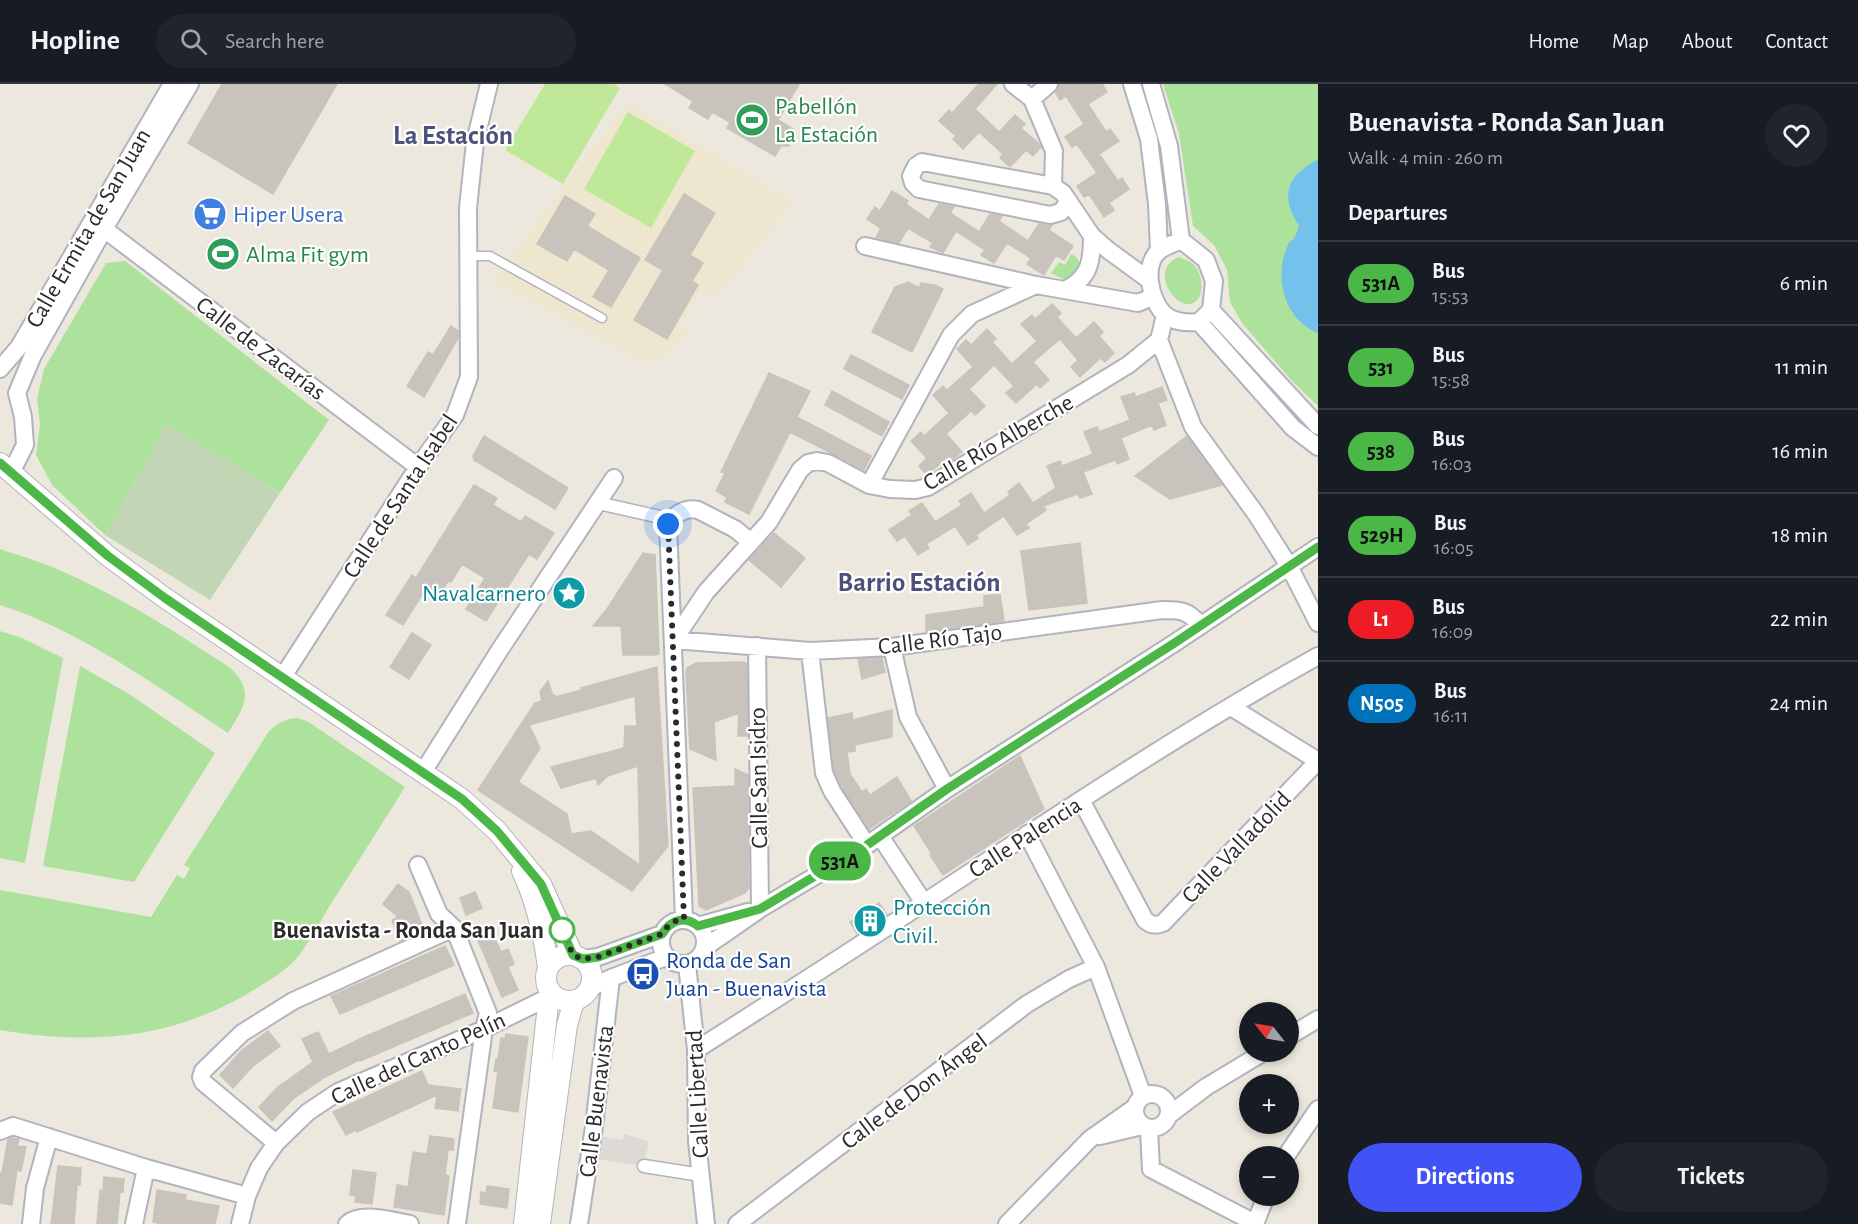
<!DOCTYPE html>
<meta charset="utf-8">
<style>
body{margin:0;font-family:"Alegreya Sans",sans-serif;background:#20242c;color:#f1f3f6;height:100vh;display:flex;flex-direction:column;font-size:22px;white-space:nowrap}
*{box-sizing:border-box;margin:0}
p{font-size:20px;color:#9ea1a6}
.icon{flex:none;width:33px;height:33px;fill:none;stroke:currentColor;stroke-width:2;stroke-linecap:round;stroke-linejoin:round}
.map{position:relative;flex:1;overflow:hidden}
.side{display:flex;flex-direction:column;background:#171b24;width:540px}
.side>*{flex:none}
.badge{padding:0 12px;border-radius:20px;font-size:21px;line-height:39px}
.needle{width:39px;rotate:301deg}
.fabs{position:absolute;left:1239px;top:918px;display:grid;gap:12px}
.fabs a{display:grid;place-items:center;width:60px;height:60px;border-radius:50%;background:#171b24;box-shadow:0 3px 9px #0003;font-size:30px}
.you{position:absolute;width:30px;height:30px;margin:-15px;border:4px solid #fff;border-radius:50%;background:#1a73e8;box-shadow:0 0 0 9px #1a73e833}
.map>.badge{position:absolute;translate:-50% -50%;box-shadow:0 0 0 3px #fff}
h2{padding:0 30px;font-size:22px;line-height:54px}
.round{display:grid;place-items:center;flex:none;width:63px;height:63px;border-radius:32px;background:#20242c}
.summary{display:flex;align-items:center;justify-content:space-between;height:102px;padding:0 30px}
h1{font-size:28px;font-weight:700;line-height:45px}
.action{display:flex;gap:12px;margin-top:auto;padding:12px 30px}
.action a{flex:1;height:69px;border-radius:36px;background:#4253f5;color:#fff;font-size:24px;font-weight:700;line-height:69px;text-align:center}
.action a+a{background:#20242c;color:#f1f3f6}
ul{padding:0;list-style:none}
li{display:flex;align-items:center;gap:18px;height:84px;padding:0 30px;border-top:2px solid #363941}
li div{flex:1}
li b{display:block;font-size:22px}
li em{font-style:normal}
li .badge{min-width:66px;font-weight:700;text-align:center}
header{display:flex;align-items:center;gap:36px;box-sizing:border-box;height:84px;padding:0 30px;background:#171b24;border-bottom:2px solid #363941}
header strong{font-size:28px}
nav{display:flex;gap:33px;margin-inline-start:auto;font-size:21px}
.search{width:420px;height:54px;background:#20242c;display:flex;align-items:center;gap:15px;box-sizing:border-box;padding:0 21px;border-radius:33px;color:#9ea1a6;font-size:22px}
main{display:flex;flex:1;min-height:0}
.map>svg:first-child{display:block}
</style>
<header>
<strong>Hopline</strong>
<div class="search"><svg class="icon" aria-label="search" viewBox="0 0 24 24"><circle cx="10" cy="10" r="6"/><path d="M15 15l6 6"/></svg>Search here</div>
<nav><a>Home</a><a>Map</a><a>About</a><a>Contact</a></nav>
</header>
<main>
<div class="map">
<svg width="1318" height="1140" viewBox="0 0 1318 1140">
<rect width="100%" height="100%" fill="#ede8de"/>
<path fill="#eee6ce" d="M628,19l166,99 -77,94 -15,-7 -21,36 9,5 -30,28 -14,6 -154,-83z"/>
<path fill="#ade29c" d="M1163,0h155v322l-25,-24 -51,-59 -12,-21 -3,-32 -13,-25 -21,-19 -14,-92z
M1071,170c8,4 9,8 9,16l-13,11 -16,-8 8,-11 6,3z
M1179,173c4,2 10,4 13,6 9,7 13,27 6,36 -17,21 -53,-29 -19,-42z
M125,177l204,159 -49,73 -113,-68 -62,110 -53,-50 -16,-30 4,-31 -3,-25 7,-30 62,-106z
M0,465c21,7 44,14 64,23 49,22 95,49 140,79 12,8 32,17 38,32 9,18 -5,35 -14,50 -72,-47 -145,-101 -228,-128z
M0,547l22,7 41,20 -38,205 -25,-5z
M80,582l49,28 86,59 -81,129 -91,-16z
M297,634l10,3 98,66c-24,38 -48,77 -73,115 -12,19 -22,41 -37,58 -13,14 -32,24 -48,34 -79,46 -159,51 -247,36v-140l151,27 26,-42 7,4 6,-11 -6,-3 85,-134c9,-8 15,-12 28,-13z"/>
<path fill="#c2d6b5" d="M167,340l113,69 -70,107 -105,-65z"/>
<path fill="#bfe998" d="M545,0h69l6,4 -57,96 -58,-34z
M628,28l67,39 -44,77 -67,-39z"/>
<path fill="#dddad5" d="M624,1050l25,7 -5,25 -54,-8 3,-23 30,5z"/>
<path fill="#74c1ec" d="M1318,76v173c-34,-13 -45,-57 -30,-88 1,-4 3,-3 6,-7 2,-3 4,-8 5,-13 -13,-18 -17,-39 3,-55 5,-4 9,-8 16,-10z"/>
<path fill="#c8c4bd" stroke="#c8c4b7" stroke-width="1.5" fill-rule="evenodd" d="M222,0h115l-64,110 -85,-51z
M665,0h134l-21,36 15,9 -5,7 1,10h-8l-6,10 -48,-28 3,-6 -18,-10 -4,7 -19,-11 4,-7z
M979,0h18l-22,25 24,23 16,-17 10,9 -4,4 18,16 2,3 -8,9 -7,-6 -16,17 -10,-9 3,-4 -24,-22 -16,17 -10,-10 3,-3 -17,-15 10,-11 3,3z
M1059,0h43l5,8 -19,12 18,28 4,-3 9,12 -20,13 19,27 4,-3 7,11 -20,14 5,7 -10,7 -15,-23 -5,3 -7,-11 20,-13 -20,-29 -5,3 -7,-10 19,-13 -18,-28 -6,4 -5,-8z
M892,107l16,10 -2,3 23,16 10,-16 15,3 -4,6 29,19 11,-18 12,2 -3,5 29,20 11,-17 13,1 -3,5 24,16 -9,14 -8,-5 -12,20 -17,-11 4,-6 -24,-15 -13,20 -13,-8 4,-5 -29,-19 -13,22 -13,-6 3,-4 -25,-15 -9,15 -21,-5 -2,-1 5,-9 -14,-9 8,-12 5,4z
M684,110l31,19 -25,42 13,8 -11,18 6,4 -31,54 -33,-19 29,-50 -18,-10z
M565,112l30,18 -8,12 53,32 -29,49 -18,-10 16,-27 -35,-21 -7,12 -30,-17z
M908,198l11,6 2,-5 14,2 8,4 -31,63 -40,-20 23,-45z
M1052,220l9,9 -4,4 19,21 18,-16 9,10 -4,4 15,17 -9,9 -5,-4 -20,19 -9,-10 7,-7 -18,-21 -27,23 16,18 -9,8 -3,-4 -21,19 -10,-10 8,-7 -20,-21 -25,24 16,17 -10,9 -4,-4 -25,23 16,18 -10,8 -4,-3 -21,18 -8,-9 8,-8 -16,-17 10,-9 3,4 25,-23 -16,-18 10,-9 4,4 26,-23 -16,-18 9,-9 5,5 16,-16 9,10 -4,3 20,22 25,-23 -16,-17 11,-9 3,4z
M451,242l7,5v7l-34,59 -17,-11 21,-34 5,3z
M851,271l58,30 -7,14 -58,-30z
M769,289l41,18 -13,26 74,39 -7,14 -74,-38 -41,82 -24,-12 2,-5 -11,-6 9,-18 -4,-1z
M1162,303l5,13 -9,3 8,22 -12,5 -2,-5 -31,13 8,21 -12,5 -2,-4 -32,12 9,22 -12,4 -2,-4 -35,12 3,4 -20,14 3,4 -12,7 -13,-19 -28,19 2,3 -10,7 -13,-19 -29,18 3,4 -11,7 -13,-19 -8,5 -8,-11 23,-15 -3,-4 13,-8 13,19 27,-17 -3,-4 12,-8 13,20 26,-18 -2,-3 11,-9 14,20 23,-15 -9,-22 13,-5 2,5 31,-12 -9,-22 13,-5 2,5 31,-12 -9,-23 13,-4 2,4z
M832,307l57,31 -7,14 -57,-31z
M484,352l84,52 -13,21 -81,-49 -1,-4z
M1187,352l35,49 -52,14 -35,-23z
M474,401l23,13 -4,7 28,17 4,-6 29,17 -17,26 -8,-5 -43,67 -20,-12 19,-31 -23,-14 -11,18 -3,-1 -7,12 -3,-2 -5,8 -10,-6 -20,32 -17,-10 26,-40 4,3z
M774,449l31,25 -24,29 -32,-27z
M1080,459l7,60 -58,7 -8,-59z
M643,469l12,2 4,99 -3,1h-33l-2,-29h-28l14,-17z
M1000,510l4,27 -78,11v-17l58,-8v-11z
M412,549l19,12 -22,34 -19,-12z
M882,574l3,14 -23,7 -4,-20z
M744,578l3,2 1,72h-10l1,-23 -25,9 2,38 -26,-11 -4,-77 1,-4 9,-5z
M657,583l11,179 -36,45 -154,-101 57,-87 7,-2 -2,-9 8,-11 5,15 2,-1v2l27,-7 -1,-2zM635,612l2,30h-12l-1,22 -73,19 10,21 35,-10 2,7 10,-9 30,-10 2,99 -49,-34 -20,3 -4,-20 -49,-32 22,-34 -11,-23z
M892,626v27l-37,8v6l-8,1 3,22 12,18 4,-3 4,6 27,-18 14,24 -42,28 -28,-43 -7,-16 -6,-52 24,-5 1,7z
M1020,672l24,53 -101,66 -13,-20 2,-1 -18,-28z
M735,685l13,6 1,113 -4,5 -39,17 -7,-4 -6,-118 42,-2z
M398,800l11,8 15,38 -24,11 -8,-21 6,-3 -15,-13z
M475,808l7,16 -16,7 -6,-17z
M879,819l8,12 -30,19 -7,-12z
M489,842l12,26 7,-3 6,15 -6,3 10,23 -16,7 -27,-64z
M445,862l9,19 -114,49 -9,-18z
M465,910l8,19 -113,48 -1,-1 -34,17 -32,22 -21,22 -13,-14 19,-20 35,-25 -11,-23 16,-7 11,22 35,-17z
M268,947l12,15 -27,20 -20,22 -13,-13 21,-24z
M506,950l22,3 -10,75 -25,-4 5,-36 -4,-1 2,-12h2l3,-21 4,1z
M422,987l6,14 33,4 -3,22 -23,-3 2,-13 -80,37 -1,-2 -10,5 -13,-23z
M430,1052l24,3 -1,11h-5l-3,25 4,1 -5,39 -50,-8 3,-22 11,2 5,-35 14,2z
M12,1054l7,1 -2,7 9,1 -5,24 -4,-1 -5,35 -12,-2v-30h2l6,-34z
M58,1082l23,2 -1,17h-3l-3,39h-23z
M353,1086l23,3 -4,31 -17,-2 1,-6 -6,-1z
M104,1093l20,2 -1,13h-3l-3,32h-20l3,-34 3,1z
M487,1102l22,3 -2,19 -27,-4 1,-12 5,1z
M157,1106l29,5 -1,5 34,6 -4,18h-53l-9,-2z"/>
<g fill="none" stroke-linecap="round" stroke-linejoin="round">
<defs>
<path id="service" d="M469,172h21l112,62"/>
<path id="pedestrian" d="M598,419l62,14 8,7
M644,1082l57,9"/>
<path id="minor" d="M1013,0l19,15 22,52 -1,35
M1132,0l17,55 8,65 2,47
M1151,0l18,62 12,94
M1032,15l17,-15
M1068,118l-7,10 -11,3 -131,-26 -6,-6 -2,-7 5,-10 6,-4 131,24 10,7 29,43 16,14 41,30
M104,145l314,238
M1181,156l25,20 8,21 -3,29 -12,12c-11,1 -26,0 -35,-8 -14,-14 -22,-50 -4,-64 6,-4 15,-7 21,-10z
M865,162l171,39
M1065,206c25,-12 27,-29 27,-54
M1211,226l107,116
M1165,231l-6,25 -31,25 -200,122 -13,3 -25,-1 -21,-4 -41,-22 -11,-2 -9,2 -8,7 -31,52 -63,70 -32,48 136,11 82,-4 270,-37c18,0 26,0 38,15
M1199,238l94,106 25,19
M1159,256l34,87 63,87 21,33 12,19 29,57
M0,285l19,-22 153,-263
M11,389l14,-28 -2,-28 -6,-24 16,-38 71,-126 86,-145
M869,401l82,-150 21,-21 64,-29 102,18 14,-6
M757,562l3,263
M892,563l16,70 39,72
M810,567l14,122 8,18 35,54
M282,594l136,-211 37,-52 14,-38 -1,-169 7,-66 14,-58
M1231,623l87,54
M423,688l76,-121 115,-173
M1081,716l64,120c6,5 10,6 18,3l155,-162
M1027,750l69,133 47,129
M880,752l44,67
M418,781l21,49 15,14 34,85 -4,16 -27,195
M684,835l-16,-395c7,-10 18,-17 30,-14l37,19 16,13
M661 858a22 22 0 1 1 44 0a22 22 0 1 1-44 0Z
M698,842l50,-14
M704,864l56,-39 107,-64 80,-56 229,-147 142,-95
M583,875l15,-2 64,-23
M687,880l9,86 1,91 9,83
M590,904l21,-10 55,-21
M1288,953l30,-18
M696,966c77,-49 154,-98 229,-148 129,-85 258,-171 393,-246
M1135 1027a17 17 0 1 1 34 0a17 17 0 1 1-34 0Z
M1169,1031l37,-28 58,-35
M1149,1045l2,40 104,54
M0,1047l13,-5 133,42 101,28
M1100,1052l42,-10
M276,1059l-73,-61 -2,-5 2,-6 39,-38 51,-32 161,-73
M1286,1072l32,-47
M31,1140l4,-36 14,-51
M134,1140l12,-56
M240,1140l7,-28 12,-28 17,-25 32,-31 30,-20 146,-63 69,-34
M347,1140c14,-13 45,-3 63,0
M579,1140l15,-97 17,-149
M737,1140l290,-220 42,-25 27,-12
M1007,1140l83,-85 44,-31
M1255,1140l11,-28"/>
<path id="tertiary" d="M0,379l108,93 57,42 297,201 35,32 44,53 32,71
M522,787c14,30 22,65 26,97
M546 894a23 23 0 1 1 46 0a23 23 0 1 1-46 0Z
M524,1140l24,-219 5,-10
M540,1140l27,-199 7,-24"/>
</defs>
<use href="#service" stroke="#b1b3be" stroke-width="11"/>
<use href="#pedestrian" stroke="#b1b3be" stroke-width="15"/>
<use href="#minor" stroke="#b1b3be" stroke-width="20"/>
<use href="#tertiary" stroke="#b1b3be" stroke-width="22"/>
<use href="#service" stroke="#fff" stroke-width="8"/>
<use href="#pedestrian" stroke="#fff" stroke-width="12"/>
<use href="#minor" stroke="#fff" stroke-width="16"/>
<use href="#tertiary" stroke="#fff" stroke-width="20"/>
</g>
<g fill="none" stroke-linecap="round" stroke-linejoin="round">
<defs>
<path id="line" d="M0,379l108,93 57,42 297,201 35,32 44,53 32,71 10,4 15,-2 64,-23c9,-14 22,-19 36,-8l62,-17 107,-64 80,-56 229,-147 142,-95"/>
</defs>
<use href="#line" stroke="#fff" stroke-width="14"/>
<use href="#line" stroke="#4ab747" stroke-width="9"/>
<path stroke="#2b2b2b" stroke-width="6" stroke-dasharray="0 10.8" d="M562,846l11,25 10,4 15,-2 64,-23c6,-9 11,-14 22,-15l-16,-395"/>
</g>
<defs>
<symbol id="stadium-disc" viewBox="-11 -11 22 22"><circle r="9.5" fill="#2e9e5b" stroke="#fff"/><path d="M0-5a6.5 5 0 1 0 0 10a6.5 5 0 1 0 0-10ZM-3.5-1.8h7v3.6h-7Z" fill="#fff"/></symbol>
<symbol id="supermarket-disc" viewBox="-11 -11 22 22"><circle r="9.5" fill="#3f7fe0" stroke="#fff"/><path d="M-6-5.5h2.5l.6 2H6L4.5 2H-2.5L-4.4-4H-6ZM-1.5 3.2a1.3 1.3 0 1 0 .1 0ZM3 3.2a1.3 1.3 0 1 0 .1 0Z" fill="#fff"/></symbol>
<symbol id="sight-disc" viewBox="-11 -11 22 22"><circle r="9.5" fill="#0f9aa8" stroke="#fff"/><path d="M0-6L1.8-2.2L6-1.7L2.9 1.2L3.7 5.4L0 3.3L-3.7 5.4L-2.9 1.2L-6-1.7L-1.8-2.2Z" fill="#fff"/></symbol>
<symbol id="building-disc" viewBox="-11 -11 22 22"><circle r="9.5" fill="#0f9aa8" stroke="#fff"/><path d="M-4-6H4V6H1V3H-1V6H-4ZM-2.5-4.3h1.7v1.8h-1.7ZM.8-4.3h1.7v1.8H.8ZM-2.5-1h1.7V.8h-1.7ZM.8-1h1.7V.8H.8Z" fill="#fff"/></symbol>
<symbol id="bus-disc" viewBox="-11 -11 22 22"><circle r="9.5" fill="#1a4fb4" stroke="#fff"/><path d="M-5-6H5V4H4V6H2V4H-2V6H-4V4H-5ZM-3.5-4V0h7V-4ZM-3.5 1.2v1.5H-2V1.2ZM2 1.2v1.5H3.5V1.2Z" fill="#fff"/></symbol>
</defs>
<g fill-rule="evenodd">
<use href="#stadium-disc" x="733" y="17" width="38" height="38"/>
<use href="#supermarket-disc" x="191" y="111" width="38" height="38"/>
<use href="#stadium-disc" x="204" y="151" width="38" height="38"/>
<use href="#sight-disc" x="550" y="490" width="38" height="38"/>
<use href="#building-disc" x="851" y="818" width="38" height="38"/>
<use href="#bus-disc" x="624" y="871" width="38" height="38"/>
</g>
<circle fill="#fff" stroke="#4ab747" stroke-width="3" cx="562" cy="846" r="12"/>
<g text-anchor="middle" stroke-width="4.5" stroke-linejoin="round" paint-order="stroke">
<g font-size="24" fill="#27864d" stroke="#fff" text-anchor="start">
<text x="775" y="30">Pabellón<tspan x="775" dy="28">La Estación</tspan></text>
<text x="246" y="178">Alma Fit gym</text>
</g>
<g font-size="24" fill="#366cbe" stroke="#fff" text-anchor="start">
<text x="233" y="138">Hiper Usera</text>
</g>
<g font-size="24" fill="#2b2b2b" stroke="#fff">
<text transform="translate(88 144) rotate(-60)" y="8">Calle Ermita de San Juan</text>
<text transform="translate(261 264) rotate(37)" y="8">Calle de Zacarías</text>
<text transform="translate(998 358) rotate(-30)" y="8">Calle Río Alberche</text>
<text transform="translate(400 412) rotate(-57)" y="8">Calle de Santa Isabel</text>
<text transform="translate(940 555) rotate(-7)" y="8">Calle Río Tajo</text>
<text transform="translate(758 694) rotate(-91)" y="8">Calle San Isidro</text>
<text transform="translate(1025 753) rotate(-33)" y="8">Calle Palencia</text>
<text transform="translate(1236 763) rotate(-46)" y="8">Calle Valladolid</text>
<text transform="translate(418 974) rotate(-25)" y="8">Calle del Canto Pelín</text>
<text transform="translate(914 1007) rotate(-37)" y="8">Calle de Don Ángel</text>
<text transform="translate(697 1010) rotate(-93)" y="8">Calle Libertad</text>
<text transform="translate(596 1017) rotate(-83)" y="8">Calle Buenavista</text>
</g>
<g font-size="24" fill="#0d838f" stroke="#fff" text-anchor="end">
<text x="546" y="517">Navalcarnero</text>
<text x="893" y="831" text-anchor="start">Protección<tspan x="893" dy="28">Civil.</tspan></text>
</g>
<g font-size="24" font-weight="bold" fill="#2b2b2b" stroke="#fff" text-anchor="end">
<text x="544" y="854">Buenavista - Ronda San Juan</text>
</g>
<g font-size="24" fill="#164399" stroke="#fff" text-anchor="start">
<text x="666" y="884">Ronda de San<tspan x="666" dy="28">Juan - Buenavista</tspan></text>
</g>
<g font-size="27" font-weight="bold" fill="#4c517b" stroke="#fff">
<text x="453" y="60">La Estación</text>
<text x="919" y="507">Barrio Estación</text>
</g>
</g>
</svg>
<div class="fabs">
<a><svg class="needle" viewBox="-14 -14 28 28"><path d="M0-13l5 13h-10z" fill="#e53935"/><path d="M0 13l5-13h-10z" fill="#9ea1a6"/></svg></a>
<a>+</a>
<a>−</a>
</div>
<div class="you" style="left:668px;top:440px"></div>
<b class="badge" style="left:840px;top:777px;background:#4ab747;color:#111">531A</b>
</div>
<section class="side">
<div class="summary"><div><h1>Buenavista - Ronda San Juan</h1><p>Walk · 4 min · 260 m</p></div><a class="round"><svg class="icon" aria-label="heart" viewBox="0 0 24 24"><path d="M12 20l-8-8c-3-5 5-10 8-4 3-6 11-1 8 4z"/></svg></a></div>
<h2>Departures</h2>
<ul>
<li><span class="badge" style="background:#4ab747;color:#111">531A</span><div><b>Bus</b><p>15:53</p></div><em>6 min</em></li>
<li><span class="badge" style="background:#4ab747;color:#111">531</span><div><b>Bus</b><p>15:58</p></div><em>11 min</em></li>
<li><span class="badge" style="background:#4ab747;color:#111">538</span><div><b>Bus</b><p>16:03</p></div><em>16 min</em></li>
<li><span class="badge" style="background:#4ab747;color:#111">529H</span><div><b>Bus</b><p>16:05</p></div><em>18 min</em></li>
<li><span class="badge" style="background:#ee1c25;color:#fff">L1</span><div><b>Bus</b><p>16:09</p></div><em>22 min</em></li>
<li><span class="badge" style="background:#0072bc;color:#fff">N505</span><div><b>Bus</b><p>16:11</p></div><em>24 min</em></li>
</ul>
<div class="action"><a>Directions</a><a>Tickets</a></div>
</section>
</main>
